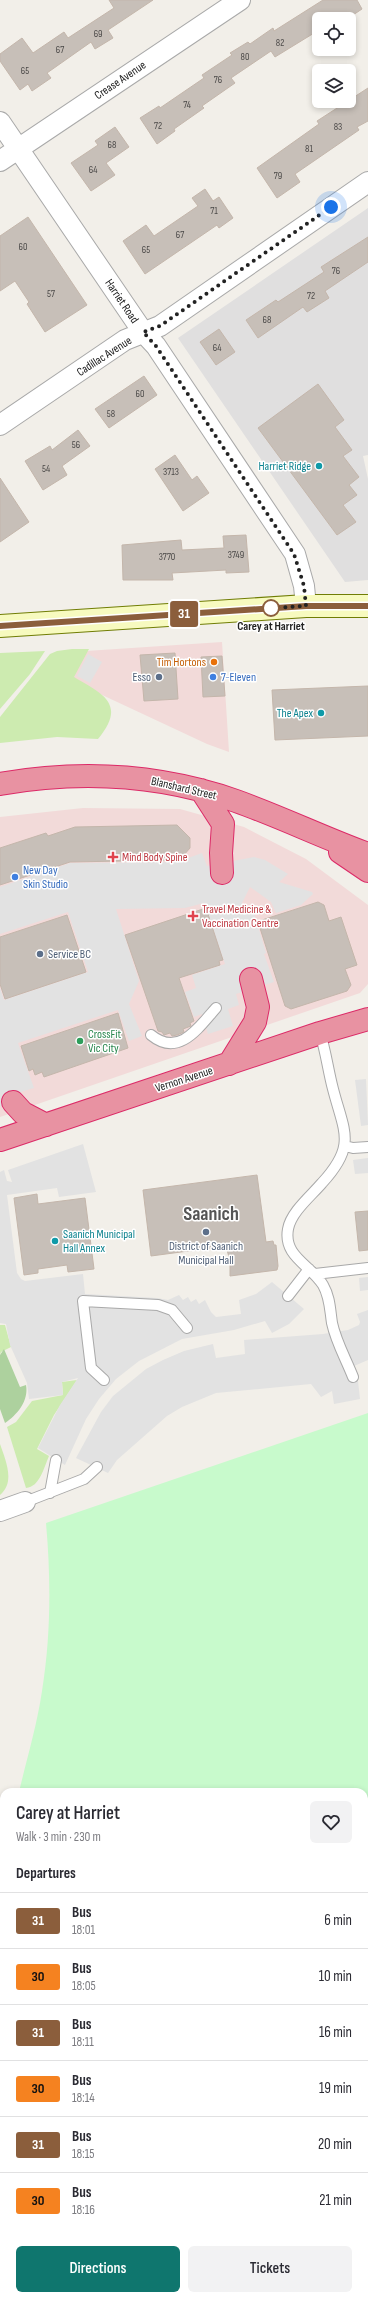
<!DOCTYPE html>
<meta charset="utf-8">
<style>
body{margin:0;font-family:"Sofia Sans Condensed",sans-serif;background:#f2f2f3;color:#2b2b33;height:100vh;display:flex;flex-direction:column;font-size:15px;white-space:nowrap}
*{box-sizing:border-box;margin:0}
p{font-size:13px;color:#7c7c81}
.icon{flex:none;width:22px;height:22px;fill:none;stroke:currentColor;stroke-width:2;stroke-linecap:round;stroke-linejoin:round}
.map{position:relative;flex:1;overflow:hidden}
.details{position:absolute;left:0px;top:1788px;width:368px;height:512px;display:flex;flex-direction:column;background:#fff;border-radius:12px 12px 0 0;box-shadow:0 2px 6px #0003}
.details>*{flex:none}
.badge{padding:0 8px;border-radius:3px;font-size:14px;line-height:26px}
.fabs{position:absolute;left:312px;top:12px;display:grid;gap:8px}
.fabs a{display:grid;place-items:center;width:44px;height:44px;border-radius:6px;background:#fff;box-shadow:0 2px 6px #0003;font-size:20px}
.you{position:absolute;width:20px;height:20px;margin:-10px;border:3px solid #fff;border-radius:50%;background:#1a73e8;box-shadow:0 0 0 6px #1a73e833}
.map>.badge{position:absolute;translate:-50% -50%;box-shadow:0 0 0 2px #fff}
h2{padding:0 16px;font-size:15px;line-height:36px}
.round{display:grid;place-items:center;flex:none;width:42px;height:42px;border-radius:6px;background:#f2f2f3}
.summary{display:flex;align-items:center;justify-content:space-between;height:68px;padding:0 16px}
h1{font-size:19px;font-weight:600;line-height:30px}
.button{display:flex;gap:8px;margin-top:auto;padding:8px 16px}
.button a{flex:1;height:46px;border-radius:6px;background:#0f766e;color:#fff;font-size:16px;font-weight:600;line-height:46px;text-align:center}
.button a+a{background:#f2f2f3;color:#2b2b33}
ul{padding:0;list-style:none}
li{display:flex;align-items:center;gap:12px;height:56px;padding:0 16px;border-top:1px solid #e1e1e2}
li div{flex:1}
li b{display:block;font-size:15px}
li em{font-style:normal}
li .badge{min-width:44px;font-weight:700;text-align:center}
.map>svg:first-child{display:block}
</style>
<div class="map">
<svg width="368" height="2300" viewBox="0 0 368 2300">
<rect width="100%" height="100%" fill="#f2efe9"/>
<path fill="#e0dfdf" d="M368,208v247l-5,1 5,23v101l-23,2 -167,-244z"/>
<path fill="#f2dad9" d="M222,642l7,110 -22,-8 -154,-72 3,-19z
M83,808l97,1 64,18 62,32 62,46v79l-8,9 -360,124v-300z"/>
<path fill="#cdebb0" d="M72,649h17l-15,28c29,17 53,27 24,62l-41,-2 -57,6v-26l50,-63 7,-3z
M45,651l-15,23 -30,35v-56z
M0,1325h5l6,22 -10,5 -1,3z
M77,1380l-23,35 -17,34 12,7c-5,11 -9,31 -23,32l-19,-61 9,-5 16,-21 31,-6 -1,-13z
M0,1444c5,15 16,38 0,51z"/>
<path fill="#add19e" d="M4,1349l16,38 6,-2c3,16 -9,30 -21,38l-5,-14v-54z"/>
<path fill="#c8facc" d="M368,1413v887h-368v-26l4,-2v24h360v-504h-345c8,-34 18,-67 23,-101 9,-56 9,-112 4,-168z
M4,1853v382l-4,-13v-352z"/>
<path fill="#e2e2e2" d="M88,654l14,8 -12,21 -13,-7z
M202,853l5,13 47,-9 11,3 23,14 -9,8 33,10 1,2 -12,11 -25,8 -5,-11 -21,-15 -8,16v5l10,-2 14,47 -2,1 10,28 -38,12 3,11 -11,4 5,17 -25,8 -6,-20 -8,3 -9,-25 11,-4 -4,-13 33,-11 -21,-61 -19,5 -69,1 23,72 -10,23 13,32 -13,5 -11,-31 -100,33 16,45 -17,5 -11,11 -6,2v-118l4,12 84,-28 -20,-60 -68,22v-47l70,-24 107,-1z
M366,1079l2,46 -7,1 -6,-46z
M83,1144l13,48 -37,5 -2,-9 -50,7 10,78 4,6 4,2 58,-7 2,20 72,4 11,2 11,-5 4,5 5,-3 3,5 5,-3 3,5 6,-4 6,12 5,5 25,-3 -2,-14 17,-6 16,-12 32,27 -15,15 -17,9 -7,-12 -31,9 -52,9 -43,22 -23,18 -17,20 -13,20 -21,46 -27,-17 22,-43 18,-27 -16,4 1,13 -34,4 -2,-16 -17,-38 -4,-21 -6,-1v-151l4,-2 3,11 5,1 -4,-12z
M368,1158v15l-13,1 -2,-14z
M368,1277v13l-8,1 -1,-13z
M368,1310v50l-14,6 3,6 3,27 -26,5 -2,-13 -11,6 -10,-13 -95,9 -34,14 -15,9 -50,44 -9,13 -32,-15 25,-46 12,-16 33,-27 17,-9 21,-9 29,-7 3,14 29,-4 -1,-14 79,-6 25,-4 11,-5 1,-3 -3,-8z"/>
<path fill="#aad3df" d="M368,2197v103h-57l2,-4h51v-93z"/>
<path fill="#c7bfb8" stroke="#c4b6ab" d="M109,0h44l-45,30 5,8 -18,11 -4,-7 -44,31 4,5 -19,13 -4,-7 -8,6 -20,-29v-7l22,-16 11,15 31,-21 4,6 46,-30z
M323,0h34l5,9 -15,10h-28v11l-44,27 -4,-6 -40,27 4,5 -33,23 2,2 -30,21 1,2 -18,13 -17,-26 19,-12 1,2 44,-30 -2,-3 30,-20 -2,-2 18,-11 2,2 23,-16 1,3z
M368,88v33l-11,6 2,3 -64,44 5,8 -23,16 -20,-30 62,-44 -2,-3z
M115,127l14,20 -23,16 9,12 -24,16 -20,-28 27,-18 -3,-4z
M205,189l8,12 6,-4 14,21 -14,10 -2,-3 -72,49 -22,-33 23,-16 8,11 44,-30 -6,-8z
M28,217l59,88 -42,27 -18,-28 2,-2 -14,-21 -15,10v-55z
M368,237v25l-43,29 4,7 -22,14 -4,-5 -45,31 -12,-18 30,-20 2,2 46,-30 -3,-5z
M219,329l16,23 -19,13 -16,-23z
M144,376l13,19 -48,33 -14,-19z
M318,384l26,36 -9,7 17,23 -9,6 16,21 -10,8 8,10 -14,10 13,17 -19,13 -79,-107z
M78,430l12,16 -28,20 5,9 -24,15 -18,-29 25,-15 2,4z
M175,455l17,25 5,-4 12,17 -26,18 -28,-42z
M0,478l29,44 -29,20z
M246,535l3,37 -23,1v-3l-54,3 1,7h-50l-1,-35 59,-5 1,10 42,-2 -1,-12z
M175,653l3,46 -34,2 -4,-46z
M222,656l3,40 -22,1 -2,-40z
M368,686v50l-93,4 -3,-50z
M177,825l13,13v10l-7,8h-7v4l-106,2 -70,23v-37l46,-15 2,3 27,-9z
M318,902l6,3 5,16 12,-4 16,48 -12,4 6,16 -4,6 -56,18 -6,-3 -26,-81 3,-5z
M206,908l17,52 -4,1 1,4 -41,13 15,43 -4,2 1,3 -8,3 1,3 -7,3 -5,1 -2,-3 -6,2 -2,-3 -4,-1 -33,-96z
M67,915l19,57 -81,27 -5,-15v-47z
M118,1013l10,35 -84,29 -2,-5 -7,3 -2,-6 -4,2 -8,-25z
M257,1175l9,67 7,-1 1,4h2l2,21 -1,4 -47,6v-15l-4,-15 -75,10 -8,-66z
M37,1194l1,10 47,-6 9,71 -26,3 -1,-7 -29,4v4l-14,2 -10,-77z
M368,1211v39l-9,1 -4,-39z"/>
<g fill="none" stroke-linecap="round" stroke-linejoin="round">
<defs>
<path id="lane" d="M320,1033c6,19 8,37 13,56 11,43 24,56 -11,94 -11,13 -31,29 -34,46 -5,28 23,36 35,56 7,12 7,25 9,38 4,19 14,36 21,54
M151,1035c28,23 48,-8 65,-27
M345,1146l8,2 15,-1
M315,1274l53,-6
M288,1296l21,-27
M104,1380l-13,-12 -8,-67 75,4 14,5 15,18
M50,1493l6,-33
M25,1502l59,-23 13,-12"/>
<path id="street" d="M0,122l143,210 13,14 139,208 9,32 2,20
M0,161l240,-161
M0,425l125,-85 35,-14 208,-144
M0,1511l25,-9"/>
<path id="secondary" d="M0,626l306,-20h62"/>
<path id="highway" d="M0,784c80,-14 159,-10 236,17 45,16 88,37 132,53
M201,790l22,34 -2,29 1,20
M340,852l28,19
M229,1064l26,-42 3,-15 -7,-28
M13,1102l10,11 23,12
M0,1140l320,-107 48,-14"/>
</defs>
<use href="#lane" stroke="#a9a9a9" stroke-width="12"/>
<use href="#street" stroke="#a9a9a9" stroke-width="22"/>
<use href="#secondary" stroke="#707d05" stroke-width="24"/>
<use href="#highway" stroke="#dc2a67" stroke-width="24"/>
<use href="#lane" stroke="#fff" stroke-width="10"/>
<use href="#street" stroke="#fff" stroke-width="20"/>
<use href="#secondary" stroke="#f7fabf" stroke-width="22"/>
<use href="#highway" stroke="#e892a2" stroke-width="22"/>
</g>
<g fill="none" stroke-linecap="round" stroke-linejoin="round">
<defs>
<path id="line" d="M0,626l306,-20h62"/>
</defs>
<use href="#line" stroke="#fff" stroke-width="9"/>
<use href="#line" stroke="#8b5e3c" stroke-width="6"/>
<path stroke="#222" stroke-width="4" stroke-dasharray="0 7.2" d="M271,608l35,-2 -2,-20 -10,-32 -138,-208 -13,-14 17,-6 171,-119"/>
</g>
<g fill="#0f9aa8" stroke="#fff" stroke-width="1.5">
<circle cx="319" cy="466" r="4"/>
<circle cx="321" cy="713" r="4"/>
<circle cx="55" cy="1241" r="4"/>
</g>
<circle fill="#fff" stroke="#8b5e3c" stroke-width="2" cx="271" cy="608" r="8"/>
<circle fill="#e8710a" stroke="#fff" stroke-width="1.5" cx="214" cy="662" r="4"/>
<g fill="#5c6f8a" stroke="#fff" stroke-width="1.5">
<circle cx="159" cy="677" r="4"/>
<circle cx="40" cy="954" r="4"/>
<circle cx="206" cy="1232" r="4"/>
</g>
<g fill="#3f7fe0" stroke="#fff" stroke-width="1.5">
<circle cx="213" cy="677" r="4"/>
<circle cx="15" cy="877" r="4"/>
</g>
<g fill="#e0444e" stroke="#fff" stroke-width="1.5">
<path d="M111 851h4v4h4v4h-4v4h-4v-4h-4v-4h4z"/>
<path d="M191 910h4v4h4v4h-4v4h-4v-4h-4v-4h4z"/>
</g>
<circle fill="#2e9e5b" stroke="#fff" stroke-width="1.5" cx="80" cy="1041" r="4"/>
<g text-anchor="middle" stroke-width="3" stroke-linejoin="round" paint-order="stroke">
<g font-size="10" fill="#4b4948">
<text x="98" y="37">69</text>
<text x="280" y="46">82</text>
<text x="60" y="53">67</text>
<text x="245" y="60">80</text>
<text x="25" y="74">65</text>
<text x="218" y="83">76</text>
<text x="187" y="108">74</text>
<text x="158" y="129">72</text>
<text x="338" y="130">83</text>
<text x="112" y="148">68</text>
<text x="309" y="152">81</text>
<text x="93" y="173">64</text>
<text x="278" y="179">79</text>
<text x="214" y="214">71</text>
<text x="180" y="238">67</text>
<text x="23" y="250">60</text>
<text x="146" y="253">65</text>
<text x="336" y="274">76</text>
<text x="51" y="297">57</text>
<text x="311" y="299">72</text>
<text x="267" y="323">68</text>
<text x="217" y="351">64</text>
<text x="140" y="397">60</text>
<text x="111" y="417">58</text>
<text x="76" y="448">56</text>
<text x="46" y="472">54</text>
<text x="171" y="475">3713</text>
<text x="236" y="558">3749</text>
<text x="167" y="560">3770</text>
</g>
<g font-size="12" fill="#222" stroke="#fff">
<text transform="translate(120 80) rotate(-34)" y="4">Crease Avenue</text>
<text transform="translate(122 301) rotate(56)" y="4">Harriet Road</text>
<text transform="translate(104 356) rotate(-33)" y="4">Cadillac Avenue</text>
<text transform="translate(184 788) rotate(13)" y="4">Blanshard Street</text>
<text transform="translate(184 1079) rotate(-18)" y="4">Vernon Avenue</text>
</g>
<g font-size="12" fill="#0d838f" stroke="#fff" text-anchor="end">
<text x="311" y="470">Harriet Ridge</text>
<text x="313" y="717">The Apex</text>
<text x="63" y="1238" text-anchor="start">Saanich Municipal<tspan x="63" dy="14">Hall Annex</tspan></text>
</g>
<g font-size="12" font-weight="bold" fill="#222" stroke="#fff">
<text x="271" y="630">Carey at Harriet</text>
</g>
<g font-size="12" fill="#c56008" stroke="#fff" text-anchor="end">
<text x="206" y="666">Tim Hortons</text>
</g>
<g font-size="12" fill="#4e5e75" stroke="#fff" text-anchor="end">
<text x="151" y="681">Esso</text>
<text x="48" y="958" text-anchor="start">Service BC</text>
<text x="206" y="1250" text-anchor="middle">District of Saanich<tspan x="206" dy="14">Municipal Hall</tspan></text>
</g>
<g font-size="12" fill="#366cbe" stroke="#fff" text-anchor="start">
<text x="221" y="681">7-Eleven</text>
<text x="23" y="874">New Day<tspan x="23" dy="14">Skin Studio</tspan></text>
</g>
<g font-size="12" fill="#be3a42" stroke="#fff" text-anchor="start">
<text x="122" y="861">Mind Body Spine</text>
<text x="202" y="913">Travel Medicine &amp;<tspan x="202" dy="14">Vaccination Centre</tspan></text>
</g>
<g font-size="12" fill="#27864d" stroke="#fff" text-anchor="start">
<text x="88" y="1038">CrossFit<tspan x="88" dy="14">Vic City</tspan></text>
</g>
<g font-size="20" font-weight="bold" fill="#555" stroke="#fff">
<text x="211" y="1220">Saanich</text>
</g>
</g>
</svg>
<div class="fabs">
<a><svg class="icon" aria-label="locate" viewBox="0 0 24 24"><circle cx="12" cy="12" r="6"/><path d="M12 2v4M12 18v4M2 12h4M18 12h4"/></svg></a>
<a><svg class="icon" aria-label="layers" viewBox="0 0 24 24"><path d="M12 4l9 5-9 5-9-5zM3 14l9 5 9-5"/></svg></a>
</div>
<div class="you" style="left:331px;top:207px"></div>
<b class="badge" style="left:184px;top:614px;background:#8b5e3c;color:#fff">31</b>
<section class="details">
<div class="summary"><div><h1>Carey at Harriet</h1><p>Walk · 3 min · 230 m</p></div><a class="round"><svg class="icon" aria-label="heart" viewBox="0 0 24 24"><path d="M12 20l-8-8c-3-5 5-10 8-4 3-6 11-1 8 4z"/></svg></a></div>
<h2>Departures</h2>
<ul>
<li><span class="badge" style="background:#8b5e3c;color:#fff">31</span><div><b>Bus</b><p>18:01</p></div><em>6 min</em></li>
<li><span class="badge" style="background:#f58220;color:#111">30</span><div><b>Bus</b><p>18:05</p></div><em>10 min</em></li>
<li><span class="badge" style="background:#8b5e3c;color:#fff">31</span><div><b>Bus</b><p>18:11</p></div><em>16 min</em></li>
<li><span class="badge" style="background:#f58220;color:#111">30</span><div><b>Bus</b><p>18:14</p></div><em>19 min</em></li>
<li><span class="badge" style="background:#8b5e3c;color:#fff">31</span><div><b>Bus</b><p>18:15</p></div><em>20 min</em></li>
<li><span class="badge" style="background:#f58220;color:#111">30</span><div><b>Bus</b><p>18:16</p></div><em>21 min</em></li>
</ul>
<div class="button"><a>Directions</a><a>Tickets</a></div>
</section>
</div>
